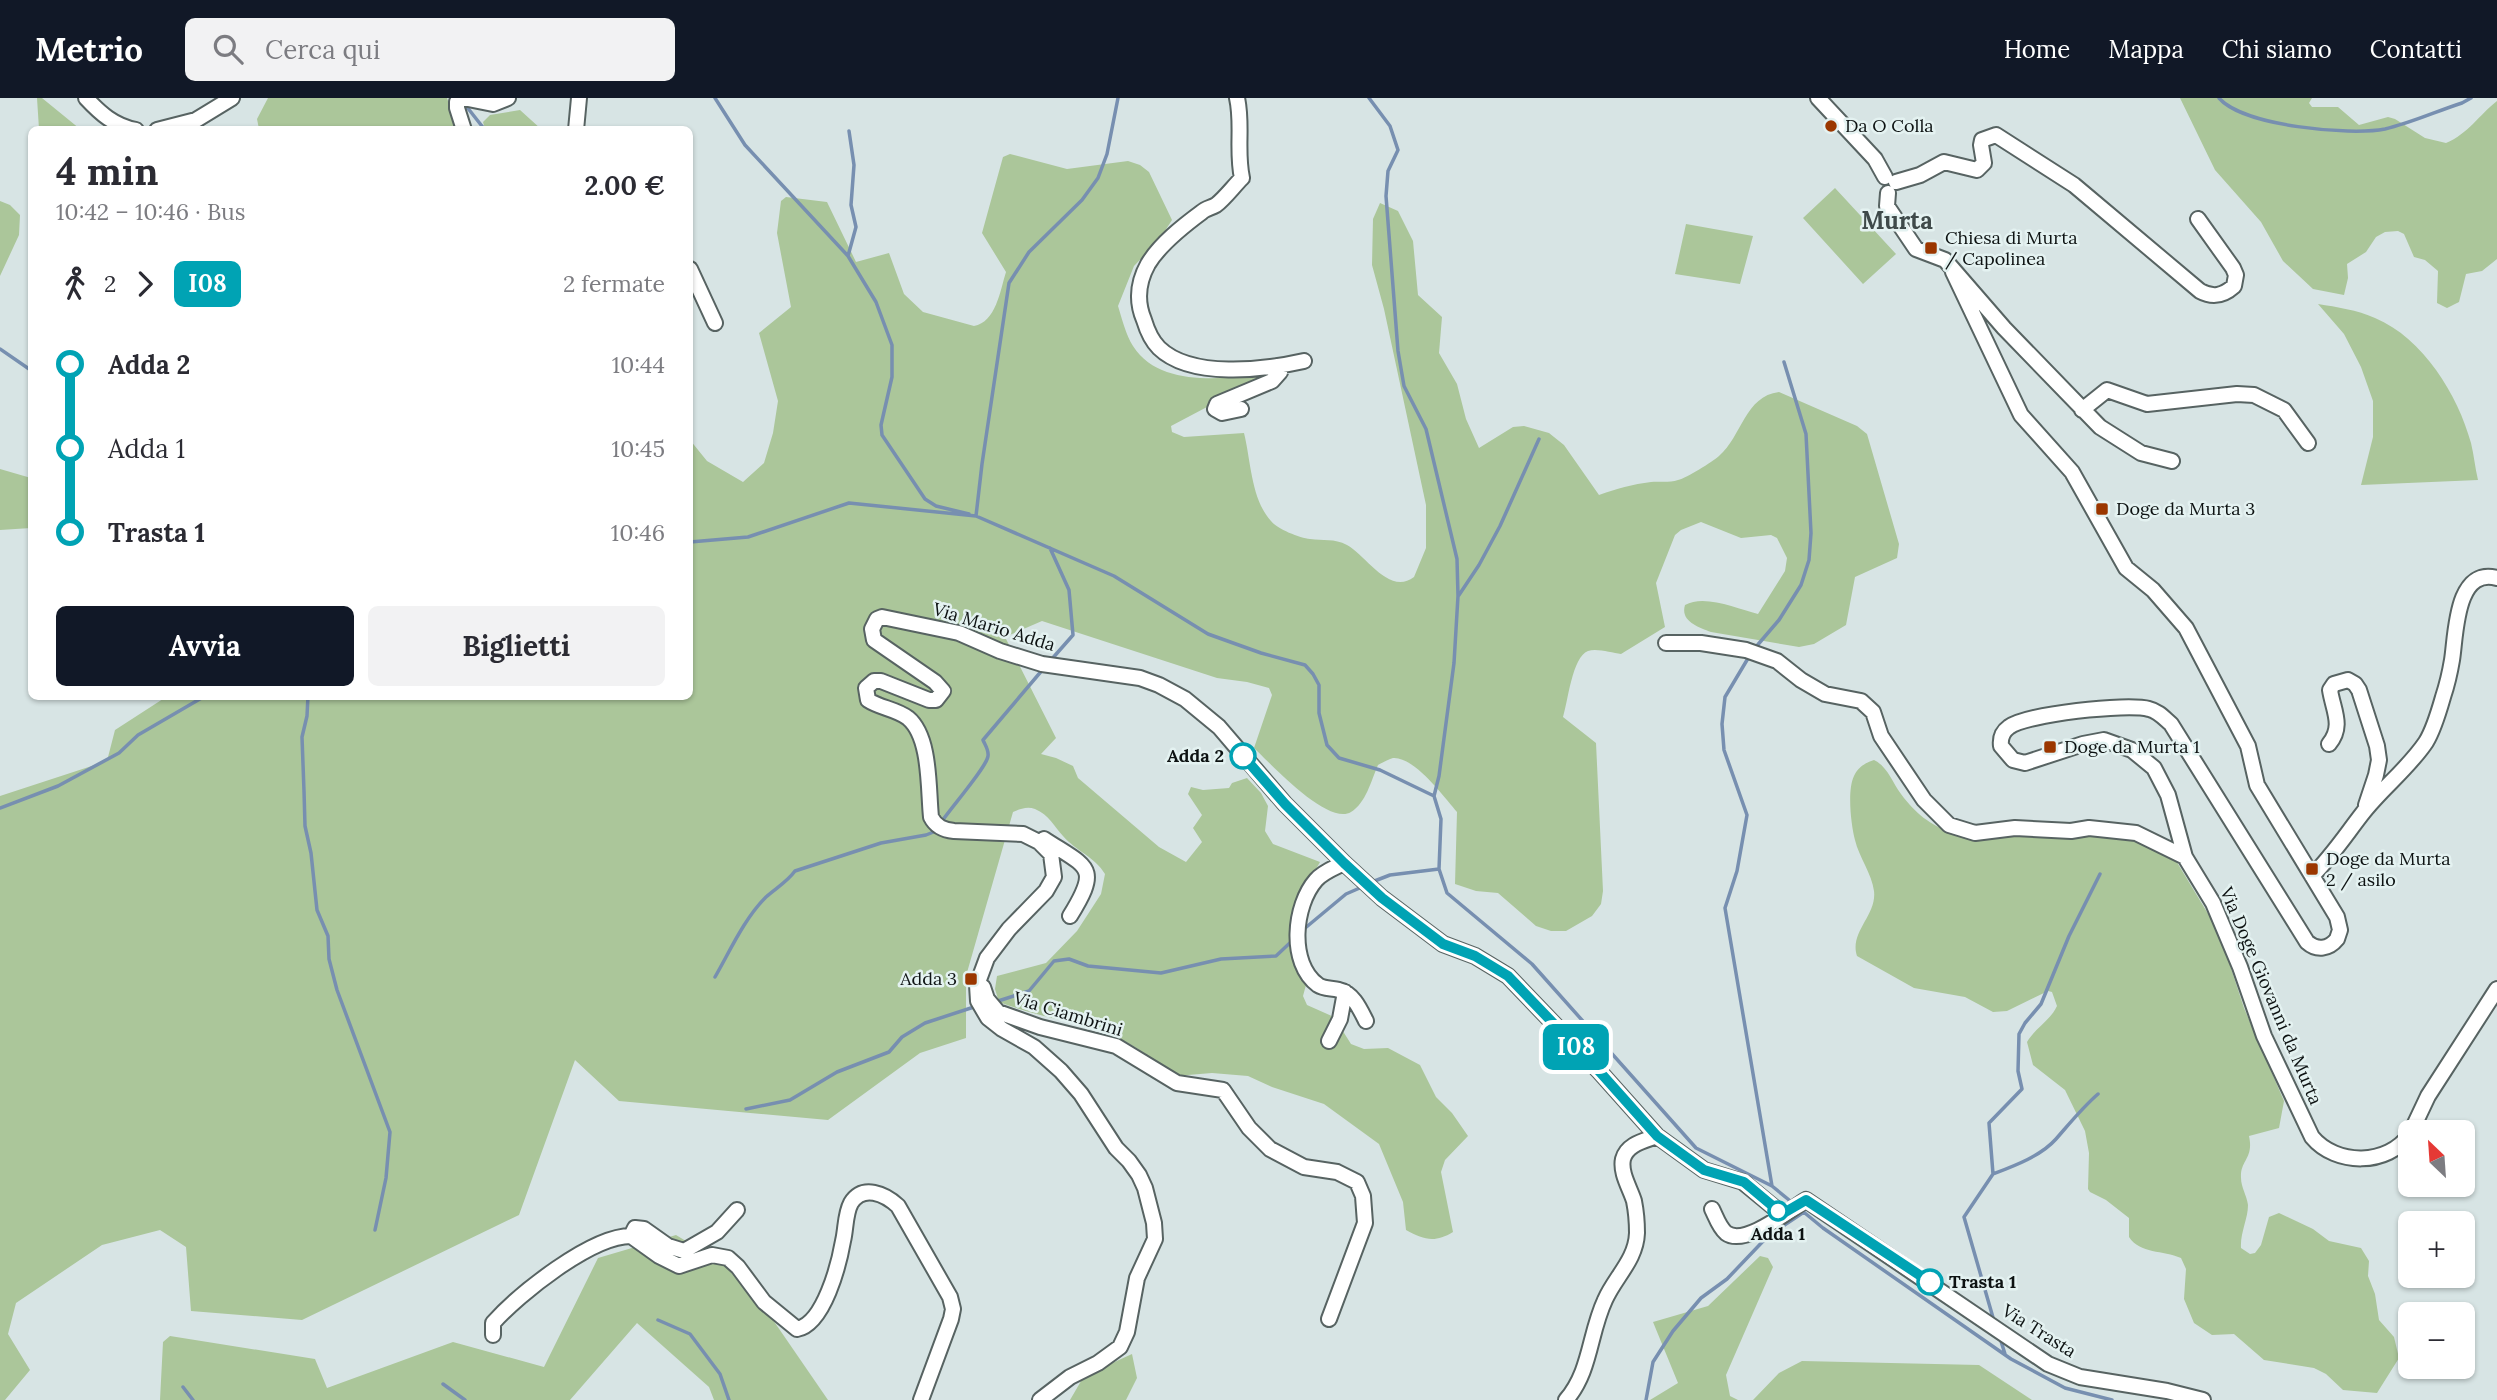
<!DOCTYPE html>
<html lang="it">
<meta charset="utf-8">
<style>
body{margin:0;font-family:Lora,serif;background:#f2f2f3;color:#2b2b33;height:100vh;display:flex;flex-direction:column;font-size:26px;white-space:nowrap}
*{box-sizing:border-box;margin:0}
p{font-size:23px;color:#7c7c81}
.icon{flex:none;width:38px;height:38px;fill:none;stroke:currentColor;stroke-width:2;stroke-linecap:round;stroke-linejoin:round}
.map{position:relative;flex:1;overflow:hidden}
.sheet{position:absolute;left:28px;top:28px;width:665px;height:574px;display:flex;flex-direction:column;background:#fff;border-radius:10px;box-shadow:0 2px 5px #0004}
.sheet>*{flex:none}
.badge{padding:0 14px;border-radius:10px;font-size:24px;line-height:46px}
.needle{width:46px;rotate:335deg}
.fabs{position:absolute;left:2398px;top:1022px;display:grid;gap:14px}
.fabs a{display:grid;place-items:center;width:77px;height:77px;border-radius:10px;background:#fff;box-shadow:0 2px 5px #0004;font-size:35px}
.map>.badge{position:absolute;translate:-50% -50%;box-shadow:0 0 0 4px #fff}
.legs{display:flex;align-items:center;gap:10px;height:77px;padding:0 28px;font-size:23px}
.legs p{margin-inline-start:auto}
.head{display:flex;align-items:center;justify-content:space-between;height:119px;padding:0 28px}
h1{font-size:38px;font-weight:700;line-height:52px}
.action{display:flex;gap:14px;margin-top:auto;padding:14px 28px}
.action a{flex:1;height:80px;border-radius:10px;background:#111827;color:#fff;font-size:28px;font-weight:700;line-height:80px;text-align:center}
.action a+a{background:#f2f2f3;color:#2b2b33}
ul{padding:0 28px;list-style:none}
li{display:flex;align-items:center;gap:24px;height:84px;font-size:26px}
li i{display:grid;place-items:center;width:10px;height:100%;margin:0 9px;background:currentColor}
li i::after{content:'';width:18px;height:18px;margin:-9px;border:5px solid;border-radius:50%;background:#fff}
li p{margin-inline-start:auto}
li:first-child i{background:linear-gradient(#0000 50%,currentColor 0)}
li:last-child i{background:linear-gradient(currentColor 50%,#0000 0)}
header{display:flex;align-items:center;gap:42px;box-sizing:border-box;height:98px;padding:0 35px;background:#111827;color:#fff}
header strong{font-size:33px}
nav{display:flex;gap:38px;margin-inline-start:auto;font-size:24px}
.search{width:490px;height:63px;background:#f2f2f3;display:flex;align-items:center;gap:18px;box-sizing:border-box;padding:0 24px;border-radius:10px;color:#7c7c81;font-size:26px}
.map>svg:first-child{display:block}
</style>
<header>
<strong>Metrio</strong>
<div class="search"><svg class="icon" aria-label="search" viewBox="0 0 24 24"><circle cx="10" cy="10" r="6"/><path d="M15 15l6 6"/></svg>Cerca qui</div>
<nav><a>Home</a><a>Mappa</a><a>Chi siamo</a><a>Contatti</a></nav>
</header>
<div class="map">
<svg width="2497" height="1302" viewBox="0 0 2497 1302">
<rect width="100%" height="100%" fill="#d7e4e4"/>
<path fill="#abc69a" d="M37,0h5l38,31h-41z
M268,0h179l11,31h-199l-2,-10z
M2180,0h132l-3,5 3,4h26l21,18 29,-8 7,2 30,19 21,5c22,-9 33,-28 51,-42v158l-15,12 -16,3 -7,28 -12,6 -10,-5 1,-32 -13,-11 -11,-3 -10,-23 -6,-3 -13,1 -9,5 -10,15 -19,12 1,14 -4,17 -31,-6 -30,-28 -22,-39 -46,-52z
M520,12l21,19h-56l-2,-7 7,-7z
M1010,56l57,15 61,-8 12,4 9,7 23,48 -13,20 -25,26 -16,40c4,13 8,29 15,40 27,42 89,32 131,29l-3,9 -37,14 -53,28 1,6 12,5 60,-4c7,28 7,66 27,88 6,8 29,17 39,18 13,2 24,-1 37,6 19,10 42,51 67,32l12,-29v-43l-42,-196 -12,-44 1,-46 7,-16 18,8 15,30 5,54 24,22 -3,36 18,31 9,35 13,29 34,-21 11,-1 25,7 15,12 35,50c17,-6 34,-11 52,-13 8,-1 18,1 27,-2 9,-2 34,-18 41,-24 23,-20 26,-60 60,-64l78,34 10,8 32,110 -2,14 -42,19 -9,48 -32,19 -15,3 -88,-15c-13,-5 -31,-11 -26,-27 20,-11 52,4 73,9l27,-43 2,-13 -10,-20 -6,-3 -30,3 -40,-16 -20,8 -6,5 -19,48 9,44 -44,27c-9,-1 -24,-6 -33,-3 -16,6 -20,51 -25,66l33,26 7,148 -2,13 -9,12 -26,15h-15l-15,-5 -38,-33 -22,-2 -21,-7 2,-72c-12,-14 -43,-56 -64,-54 -4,1 -11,5 -15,7 -7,16 -12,38 -27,47 -23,14 -80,-48 -97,-64l18,-53 -3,-7 -22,-6 -30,-4 -175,-57 -37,16 51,101 -15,16 15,4 17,8 5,12 81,69 27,15 16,-20 -9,-14 9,-13 -14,-21 3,-7 12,3 26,-2 3,-5 15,-5 14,15 7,13 -3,25 8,13 47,18 -24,43 -5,43 2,11 13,26 -3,11 4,9 27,12 17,27 13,5 24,-1 32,17 16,32 16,16 16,23 -23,24 -4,12 12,60c-18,11 -29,8 -47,-2l-3,-28 -24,-58 -55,-40 -52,-17 -24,-11 -36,-3 -36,3c-21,-16 -43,-33 -68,-42 -36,-13 -73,-18 -109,-32l-4,-13 2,-13 49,-13 31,-32 24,-37 4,-20c-10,-17 -29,-23 -42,-38 -9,-10 -14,-21 -28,-27 -8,-3 -15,0 -22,3l-47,164v62l-46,15 -92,67 -209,-19 -44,-41 -56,155 -217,105 -111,-9 -5,-64 -26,-17 -58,15 -86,58 -8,31 22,36 -25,30h-5v-604l107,-35 8,-31 51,-33 524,-1v-256l17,21 36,21 21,-19 9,-30 5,-32 -19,-68 32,-26 -14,-74 4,-32 5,-4 41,5 29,60 33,-9 15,41 19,18 51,14c22,-4 26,-35 32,-54l-24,-39 21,-76z
M1835,90l61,66 -33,30 -60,-66z
M0,103l10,4 10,10 -1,20 -19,41z
M1686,126l67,12 -13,48 -65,-10z
M2318,206c19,3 39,6 57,14 48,20 83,77 96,125 3,12 4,25 7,37l-117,5 12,-48v-36l-12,-34 -17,-33z
M0,371l31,9v50l-31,2z
M1874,662c14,7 18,22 27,34 15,20 28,30 51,39l174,3 49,23 35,58 17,39 17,52 40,93 -5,27 -30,8c5,23 -9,24 -8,42 0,9 6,18 7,27 0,14 -8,28 -7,43l9,6 5,-1 6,-8 8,-28 10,-4 34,16 16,12 32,7 8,13 -1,15 7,18 4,26 15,17 5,21 -22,35 -34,-3 -17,-16 -12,-6 -50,-8 -30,-26 -22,1 -18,-12 -10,-24 2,-30 -5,-11c-18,-8 -41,-4 -52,-21v-19l-23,-18 -16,-8 -2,-3 1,-36 -4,-22 -20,-41 -32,-25 -6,-23c8,-14 23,-21 30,-36l-5,-14 -4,-1 -41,20 -14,1 -28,-15 -51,-9 -57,-32c-8,-24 20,-41 17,-65 -2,-17 -15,-34 -19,-51 -4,-15 -8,-50 -1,-64 4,-9 11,-13 20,-16z
M676,1137l66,40 86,125h-114l-5,-13 -72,-64 -67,77h-410l3,-58 7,-6 145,23 12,29 126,-46 91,25 54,-109z
M1760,1158l8,2 5,9 -47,108 4,21 8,4h-88l28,-17 -25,-61 55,-16z
M1132,1256l5,24 -11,22h-56l14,-24z
M1802,1263l177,4 53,35h-279l26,-27z"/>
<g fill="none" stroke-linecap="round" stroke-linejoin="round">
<path stroke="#778fb0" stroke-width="3.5" d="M715,0l30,47 103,111 28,46 16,43v32l-11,48 1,10 43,64 11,7 33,8
M1369,0l21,28 8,24 -10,21 -2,25 12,155 6,35 22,43 31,130 1,37 -4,67 -15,113 -5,20
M2219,0c24,28 131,38 166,31 26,-6 52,-18 77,-26l9,-5
M463,4l22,28
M848,158l8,-29 -5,-22 3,-40 -5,-34
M0,251l32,22
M976,418l6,-52 27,-181 20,-31 53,-52 16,-22 9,-24 11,-56
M690,444l58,-5 101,-34 127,13 138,60 94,58 53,19 44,12 8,9 6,11v28l8,32 12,13 41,12 54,26 7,23 -2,50 8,24 85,71 164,184 76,38 22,18
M1050,450l19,42 4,45 -22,25
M1459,497l20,-30 21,-39 39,-87
M1755,550l24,-28 22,-35 8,-25 2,-27 -5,-99 -22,-72
M1750,557l-25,42 -3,27 2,26 23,65 -10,56 -12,37 47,278
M308,598l-1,20 -5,21 2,54 1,35 6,27 6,57 11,26 1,23 8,31 53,142 -4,46 -11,52
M0,710l58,-22 61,-33 19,-18 67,-39
M940,726c9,-14 47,-57 48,-68 1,-6 -3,-11 -5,-16l61,-72
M1372,784l18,-7 49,-6
M1304,831l42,-35 16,-7
M715,879c15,-26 29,-58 51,-80 10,-9 21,-15 29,-26l86,-28 45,-8 10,-4
M995,904l34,-11 25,-30 15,-2 19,7 73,7 60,-14 55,-3 17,-16
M746,1011l44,-9 47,-28 52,-20 13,-15 23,-14 52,-17
M1993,1076c21,-8 48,-18 63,-35 14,-16 26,-31 42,-45
M1800,1111l23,19 188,131 54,29 47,12
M658,1222l32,14 30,40 9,26
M1994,1223l-30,-104 29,-43 -4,-51 33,-34 -4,-18 1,-37 6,-11 16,-19 28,-68 31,-62
M2000,1240l5,16
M443,1286l22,16
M183,1289l10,13
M1646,1302l7,-38 20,-31 28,-33 26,-19 41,-43 36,-24"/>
<defs>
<path id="minor" d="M86,0c14,15 28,28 50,32
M1237,0c6,26 -1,53 5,80 -9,9 -17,20 -26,27 -5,3 -10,3 -14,7 -19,14 -42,32 -54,52 -10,18 -12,37 -4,56 3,10 8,21 15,28 32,31 105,22 145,13
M1818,0l57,61 10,18
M157,32l39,-10 36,-22
M464,32l-7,-22v-6l6,-4 30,6 15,-6
M576,32l3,-32
M1896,84l24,-7 24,-13 33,8 7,-7 -3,-18 1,-5 14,-5 78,50 126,106c13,7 23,5 34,-5l2,-11 -3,-7 -35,-49
M1888,95l-1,13 29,43 29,11 59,68 96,99 41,26 31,8
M690,171l25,54
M1953,174l68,143 51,57 54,96 27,22 33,38 62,118 9,39 80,132 3,13 -3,9c-8,10 -20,12 -30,3l-136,-218c-7,-6 -13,-13 -22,-15 -22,-6 -123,5 -140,18 -7,5 -9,11 -8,19l12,14 12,3 58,-19 21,-4 28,10 22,18 14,27 17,62 28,46 27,64 24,69 48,101c24,29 76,29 98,-3
M1241,311l-19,4 -7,-4 2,-5 55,-23 8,-9 -3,-6
M2082,312l25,-20 40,14 90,-10 17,1 30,15 24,33
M1666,545h35l45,7 31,11 24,19 24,14 36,7 12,11 8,24 43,64 25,25 26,8 40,-5 56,3 18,-3 47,5 49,24
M2329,646c15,-18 4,-34 1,-54l4,-6 14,-4 7,4 4,6 18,56 2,14 -3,15 -10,30
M1044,741c44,29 57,27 26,77
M1344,765c-10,5 -21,9 -28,17 -22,25 -28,83 2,105 6,4 14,3 21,5 14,3 21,19 27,31
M2312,778c20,-20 33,-40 50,-62 19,-25 46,-45 64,-72 8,-13 13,-31 17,-45 4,-12 7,-25 9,-37 4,-24 3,-93 45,-82
M983,889l4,12 11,13 42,15 76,19 61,37 46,7 26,38 21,21 34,18 33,5 20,10 6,14 2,27 -36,96
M1329,943l11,-22 5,-27
M2411,1034l17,-36 69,-107
M1712,1111c4,8 7,18 14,24 19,14 63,-23 80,-33l242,164 32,13 87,14 36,9
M737,1112l-20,22 -33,19 -16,-5 -24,-17 -9,-1 -4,8 28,20 20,10 33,-11 16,3 10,9 26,35 33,27c27,-5 42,-65 46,-88 3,-12 2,-27 8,-38 12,-19 34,-9 47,3l52,91 3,12 -2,10 -30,81
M493,1237v-12c26,-29 98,-87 138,-87
M1040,1302l30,-23 28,-14 22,-16 7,-15 10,-54 18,-39 -1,-16 -9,-35 -6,-13 -10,-14 -13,-13 -35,-54 -20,-23 -27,-24 -32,-18 -14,-11 -10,-17 -1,-16 10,-27 22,-29 37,-38 8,-14 -3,-23 -12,-12 -16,-8 -69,-3c-10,-1 -18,-4 -23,-14 -3,-28 0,-80 -23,-99 -12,-9 -28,-10 -40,-18l-2,-12 8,-7h7l48,19h7l7,-9 -8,-9 -61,-42 -2,-11 5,-10 5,-2 77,16 41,18 42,13 98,14 19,7 26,14 34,28 66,77 59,59 38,35 61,46 32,12 33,20 91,95 58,65 47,34 39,12 39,32
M1566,1302c25,-29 23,-66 39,-100 10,-23 31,-40 32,-67 0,-10 -1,-22 -3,-32 -4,-13 -14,-28 -11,-42 4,-15 21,-18 34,-23"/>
</defs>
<use href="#minor" stroke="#576362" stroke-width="18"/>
<use href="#minor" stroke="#fff" stroke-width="14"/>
</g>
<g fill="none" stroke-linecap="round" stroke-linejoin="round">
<defs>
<path id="line-1" d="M1243,658l42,48 59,59 38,35 61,46 32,12 33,20 91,95 58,65 47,34 40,12 38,32 24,-14 124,82"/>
</defs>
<use href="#line-1" stroke="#fff" stroke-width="16"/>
<use href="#line-1" stroke="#00a3b4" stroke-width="10"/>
</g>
<g fill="#9b3700" stroke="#e4f2f1" stroke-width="2.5">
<circle cx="1831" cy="28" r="7"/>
<rect x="1924" y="143" width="14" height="14" rx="3.5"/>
<rect x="2095" y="404" width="14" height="14" rx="3.5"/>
<rect x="2043" y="642" width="14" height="14" rx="3.5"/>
<rect x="2305" y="764" width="14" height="14" rx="3.5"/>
<rect x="964" y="874" width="14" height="14" rx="3.5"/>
</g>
<g fill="#fff" stroke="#00a3b4" stroke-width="3.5">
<circle cx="1243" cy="658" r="12"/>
<circle cx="1778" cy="1113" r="9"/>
<circle cx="1930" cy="1184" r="12"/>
</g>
<g text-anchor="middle" stroke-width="5" stroke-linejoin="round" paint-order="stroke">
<g font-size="18" fill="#0d1212" stroke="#e4f2f1" text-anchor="start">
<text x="1845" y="34">Da O Colla</text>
<text x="1945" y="146">Chiesa di Murta<tspan x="1945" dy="21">/ Capolinea</tspan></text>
<text x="2116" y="417">Doge da Murta 3</text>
<text x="2064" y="655">Doge da Murta 1</text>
<text x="2326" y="767">Doge da Murta<tspan x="2326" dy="21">2 / asilo</tspan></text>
<text x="957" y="887" text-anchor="end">Adda 3</text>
</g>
<g font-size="18" fill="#0d1212" stroke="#e4f2f1">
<text transform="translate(994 529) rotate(17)" y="6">Via Mario Adda</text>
<text transform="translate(2271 898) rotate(67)" y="6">Via Doge Giovanni da Murta</text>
<text transform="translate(1068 916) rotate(17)" y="6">Via Ciambrini</text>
<text transform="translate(2039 1233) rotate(32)" y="6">Via Trasta</text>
</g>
<g font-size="18" font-weight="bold" fill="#0d1212" stroke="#e4f2f1" text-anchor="end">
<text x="1224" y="664">Adda 2</text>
<text x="1778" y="1142" text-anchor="middle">Adda 1</text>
<text x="1949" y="1190" text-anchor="start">Trasta 1</text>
</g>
<g font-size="24" font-weight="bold" fill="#3f4a4a" stroke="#e4f2f1">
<text x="1897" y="131">Murta</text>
</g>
</g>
</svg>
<div class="fabs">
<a><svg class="needle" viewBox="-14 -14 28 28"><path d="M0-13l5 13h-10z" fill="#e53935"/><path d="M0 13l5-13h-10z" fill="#7c7c81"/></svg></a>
<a>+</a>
<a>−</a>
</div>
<b class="badge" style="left:1576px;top:949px;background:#00a3b4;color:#fff">I08</b>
<section class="sheet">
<div class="head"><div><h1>4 min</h1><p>10:42 – 10:46 · Bus</p></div><b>2.00 €</b></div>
<div class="legs"><svg class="icon" aria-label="walk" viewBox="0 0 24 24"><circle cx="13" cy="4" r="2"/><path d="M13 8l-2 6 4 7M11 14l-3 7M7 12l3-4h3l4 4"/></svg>2<svg class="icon" aria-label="forward" viewBox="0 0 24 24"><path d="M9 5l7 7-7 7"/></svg><b class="badge" style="background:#00a3b4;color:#fff">I08</b><p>2 fermate</p></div>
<ul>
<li><i style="color:#00a3b4"></i><b>Adda 2</b><p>10:44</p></li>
<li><i style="color:#00a3b4"></i><span>Adda 1</span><p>10:45</p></li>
<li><i style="color:#00a3b4"></i><b>Trasta 1</b><p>10:46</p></li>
</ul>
<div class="action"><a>Avvia</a><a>Biglietti</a></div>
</section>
</div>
